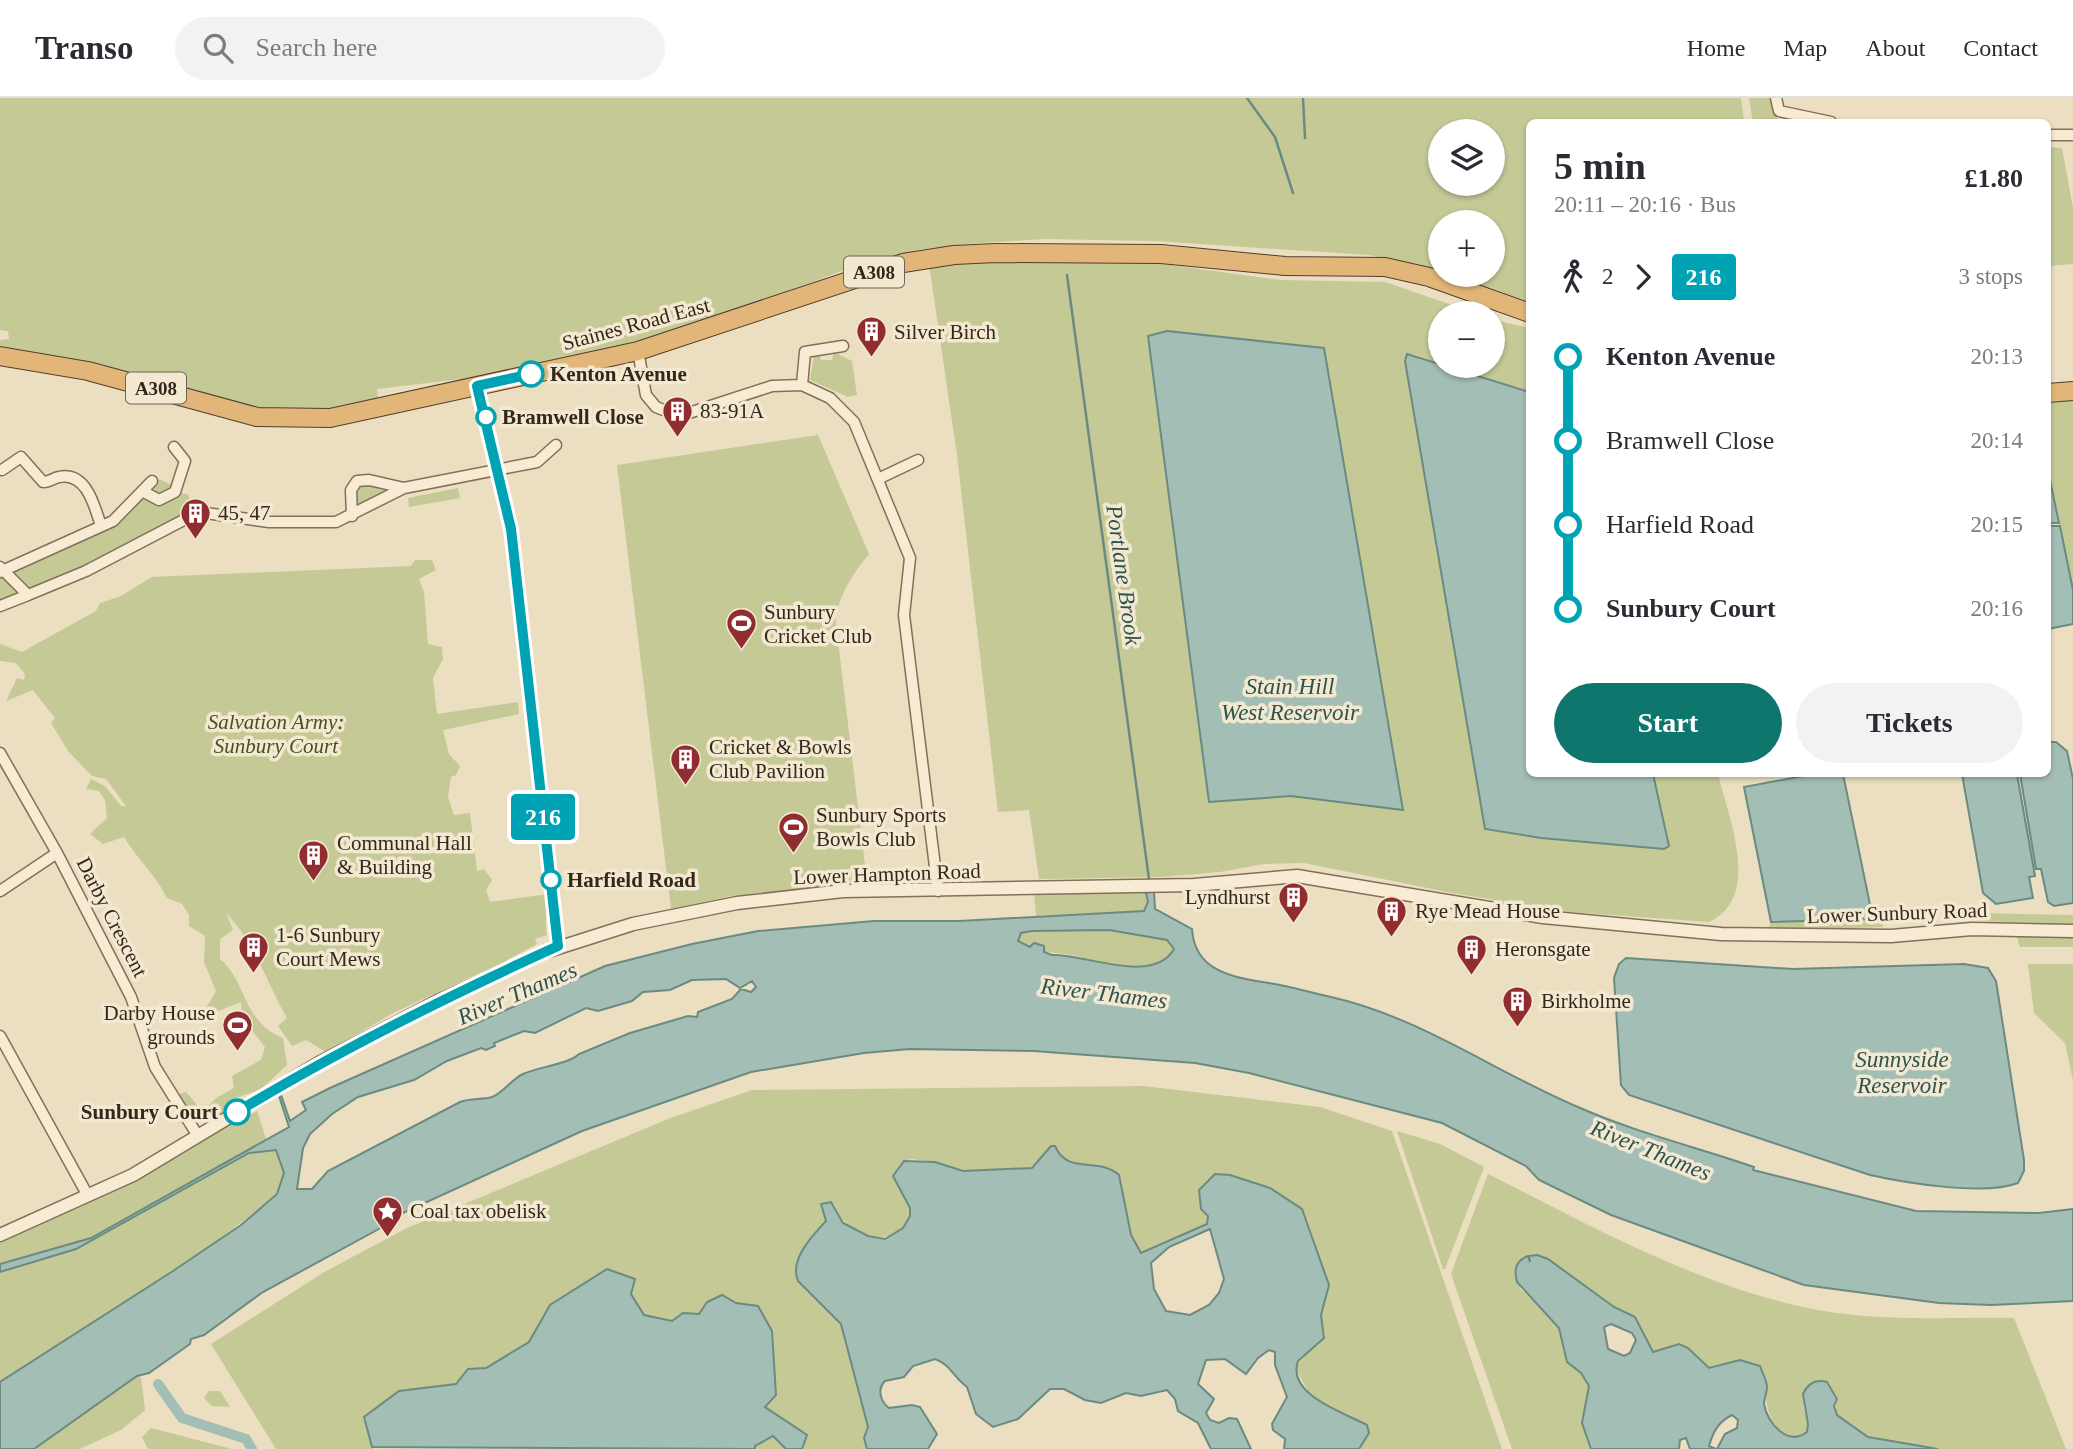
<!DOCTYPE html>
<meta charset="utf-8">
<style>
body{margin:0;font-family:"Times New Roman",serif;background:#f2f2f3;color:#2b2b33;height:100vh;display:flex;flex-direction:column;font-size:26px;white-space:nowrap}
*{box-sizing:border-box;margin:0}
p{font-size:23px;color:#7c7c81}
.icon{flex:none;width:38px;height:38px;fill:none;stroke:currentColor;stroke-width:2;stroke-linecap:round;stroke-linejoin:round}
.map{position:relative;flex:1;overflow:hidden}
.drawer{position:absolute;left:1526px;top:21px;width:525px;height:658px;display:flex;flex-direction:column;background:#fff;border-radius:10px;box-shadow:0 2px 5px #0004}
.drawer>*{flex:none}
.badge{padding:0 14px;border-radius:5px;font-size:24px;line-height:46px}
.tools{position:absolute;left:1428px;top:21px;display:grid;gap:14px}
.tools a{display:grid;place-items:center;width:77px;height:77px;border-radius:50%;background:#fff;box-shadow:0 2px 5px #0004;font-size:35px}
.map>.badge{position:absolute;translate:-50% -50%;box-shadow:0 0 0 4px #fff}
.legs{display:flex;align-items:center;gap:10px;height:77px;padding:0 28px;font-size:23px}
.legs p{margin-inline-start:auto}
.summary{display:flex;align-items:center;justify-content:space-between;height:119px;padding:0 28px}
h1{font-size:38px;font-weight:700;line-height:52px}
.primary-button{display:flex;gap:14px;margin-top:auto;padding:14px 28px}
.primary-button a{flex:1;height:80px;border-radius:42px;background:#0f766e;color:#fff;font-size:28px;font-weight:700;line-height:80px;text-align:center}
.primary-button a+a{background:#f2f2f3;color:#2b2b33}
ul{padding:0 28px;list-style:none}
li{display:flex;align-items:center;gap:24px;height:84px;font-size:26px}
li i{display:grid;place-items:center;width:10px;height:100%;margin:0 9px;background:currentColor}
li i::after{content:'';width:18px;height:18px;margin:-9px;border:5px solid;border-radius:50%;background:#fff}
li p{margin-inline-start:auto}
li:first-child i{background:linear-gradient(#0000 50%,currentColor 0)}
li:last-child i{background:linear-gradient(currentColor 50%,#0000 0)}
header{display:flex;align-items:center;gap:42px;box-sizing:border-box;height:98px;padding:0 35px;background:#fff;border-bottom:2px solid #e1e1e2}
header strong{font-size:33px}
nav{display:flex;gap:38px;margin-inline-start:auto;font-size:24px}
.search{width:490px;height:63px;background:#f2f2f3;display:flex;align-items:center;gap:18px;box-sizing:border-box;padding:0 24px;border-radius:38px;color:#7c7c81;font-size:26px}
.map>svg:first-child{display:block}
</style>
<header>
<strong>Transo</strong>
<div class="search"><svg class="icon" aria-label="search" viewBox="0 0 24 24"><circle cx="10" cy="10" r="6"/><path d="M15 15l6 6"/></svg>Search here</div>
<nav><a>Home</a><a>Map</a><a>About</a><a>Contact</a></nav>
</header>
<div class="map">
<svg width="2073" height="1351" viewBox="0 0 2073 1351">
<rect width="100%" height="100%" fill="#ebdec1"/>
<path fill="#c4c996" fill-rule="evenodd" d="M0,0h1741l3,24h-214l-1,180 -84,-27h48v-53h-53v51l-71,-18 -214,-14 -110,-2 -79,5 -47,6 -80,22 -94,36 -121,37 -146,32 -101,12 2,19 -95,11 -272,-62 -1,-8 -11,-1v-8l9,-1 -1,-8 -8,-1zM1440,33h53v53h-53z
M1749,0h24l5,24h-25z
M2048,49l14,1 11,60v56l-25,2z
M1120,160l160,22 105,2 90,31h-35v51l-27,-10 72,474 184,18 -16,-72h65c10,43 45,123 -9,148l-139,-10 -118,-19 -148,-30 -40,1 -44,8 -58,5 -123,2 -10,-69 -31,2 -41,-357 -28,-191zM1250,243l74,7 79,462 -112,-14 -81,6z
M1493,222l36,8v64l-85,-26h49z
M834,254l18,9 5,34 -9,2 -38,-17 4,-24 5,-1 2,5h11z
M2073,302v191l-25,-118v-72z
M818,337l51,119c-16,19 -27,37 -34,62l32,266 -136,14 -60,13 -54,-444z
M159,381l15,7 -8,7h-12l-2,-5z
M357,383l47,7 -52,28z
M458,390l2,10 -51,9 -1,-9z
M144,394l8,6 23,-6 12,2 12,18 -199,94v-38l113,-47z
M415,462h17l4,10 -17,9 5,13 4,52 14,3 1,12 -10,19 4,36 81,-12 1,12 -76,16 6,24 11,12 -4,9 -5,2 -3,20 6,18 16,-2 7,58 7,-2 8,11 -6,10 4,12 58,-8c0,15 -4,25 -1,41l-12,4 2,5 -30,16 -3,6 -14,7 -6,-2 -91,42 -67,39 -20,-12 -14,6 -14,-20 9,-8c-20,-35 -32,-75 -61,-105l7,17 -13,9v20c27,22 22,63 63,79l4,27 -27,25 -31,10v11l-21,10 -15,1 -17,-27 10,-3 17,20 13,-14 18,-10 -2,-12 29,-16 4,-13 -23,-29 -1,-16 -30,12 -5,-6 10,-17 -12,-29 1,-26 -16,-10v-11l-7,-11 -15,-6c-11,-23 -30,-39 -43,-61l-21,7 -13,-10 17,-16 -2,-18 -6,-9 -13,-2 5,-10 14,7 16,20h5l-20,-27 -14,-3 -24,-25 -17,-28 4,-5 -22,-28 -27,11 11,-23 7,2 1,-6 -9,-11 -16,-2v-17l22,8 74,-41 4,-8 21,-7 31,-19 259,-11z
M1146,794l2,10 -3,9 -109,5 -2,-23z
M1879,810l4,19 -116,4 4,-9 101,-3 -1,-10z
M1976,815l97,2v9l-96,-3z
M1109,832l58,10 7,9c-17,29 -73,14 -98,7 -19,-5 -42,-1 -58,-15l3,-8 11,-2z
M2015,832l58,1v16h-53z
M2028,866h45v117l-8,-38 -31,-30z
M1143,988l177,21 72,24 110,318h-143l10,-16 -2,-8 -56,-28 -15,-28c3,-10 21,-24 29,-35l-4,-19 8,-30 -22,-66c-20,-29 -47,-32 -77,-44l-23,38v11l-63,30c-16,-9 -20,-56 -23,-75l-54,-16 -16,-17 -19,22 -69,3 -28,-9 -24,-3 -11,5 -7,12c5,10 16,23 17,34 3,40 -65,33 -75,-5l-14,3 5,14 -10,13 19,80c17,24 17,57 25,86 2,7 8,19 8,26 0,9 -4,12 -1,22h-65l4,-14 -42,-28 12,-12 -4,-64 -14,-25 -22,-3 -14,-8 -15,7 -8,12 -16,-1 -11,8 -28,-6 -13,-21 -81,11 -21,37 -43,27h-18l-12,15 -57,7 -35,25 10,33h-98l-65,-105 115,-73 81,-43 261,-109 84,-29z
M257,1013l9,28 28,7 -9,56h-17l-128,97 -140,86v-144l126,-58 77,-42 26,-22 5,5z
M1397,1033l43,13 44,23 -39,102h-2z
M1488,1076c118,59 242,131 376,142 50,4 100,1 150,2l52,131h-128l-70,-12 -15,-12 -7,-1 -11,-12 2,-11 -34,5 5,18 -1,8c-27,17 -46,-23 -40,-46l-27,-26 -31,8 -21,-20 -13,-4 -14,8h-8l-18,-35 -21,-10 -66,-48 -19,-2 3,4 -12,27 39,40 8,33 14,12 8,13c0,27 -11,33 2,63h-79l-61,-175z
M137,1278l4,2 4,32 -24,20 -41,19h-46z
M209,1293h11l10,16 -18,-1 -8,-8z
M151,1330l81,21h-84l-6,-12z
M773,1338l13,13h-31l-1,-3z"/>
<path fill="#a3beb5" stroke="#6b8b82" stroke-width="2" fill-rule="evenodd" d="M1167,233l157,17 79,462 -112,-14 -82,6 -61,-466z
M1407,256l122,38 1,382h123l16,72 -5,3 -123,-11 -56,-9 -80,-468z
M2048,373l11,52h-11z
M2048,428h12l13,64v34l-25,5z
M2048,644h8l11,9 6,28v124l-19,3 -6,-4 -7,-33h-5l-16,-95h28z
M1814,676h29l30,145 -102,3 -27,-135z
M1962,676h55l18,102 -6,1 4,21 -37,6 -13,-11z
M1154,793l1,18 37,20c3,50 55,49 93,57 15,3 31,8 46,11 89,20 164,75 247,110 56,25 118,40 176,60l-1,3 163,41 123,2 34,-4v92l-82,4 -52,-2 -135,-18 -193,-70 -72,-35 -13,-14 -84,-43 -193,-50 -54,-10 -161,-12 -124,-2 -46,4 -113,19 -169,59 -199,91 1,4 -7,4 -114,62 -59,43 -13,4 -1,5 -41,29 -12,3 -103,73h-34v-67l173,-111 68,-46 36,-31 7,-21 -8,-23 -27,3 -173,96 -76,23v-8l91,-26 198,-111 -10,-31 2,-1 9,26 16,-11 -4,-8 28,-14 275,-122 87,-22 66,-13 116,-10h85l185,-10 4,-9 -2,-9zM1109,832l58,10 7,9c-21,37 -91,4 -122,6l-8,-3v-6l-10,-3 -4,4 -12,-6 3,-8 11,-2zM726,881l14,9 12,-7 4,6 -5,5 -10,-3 -9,10 -34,13 -1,5 -9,-1 -58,17 -51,21c-10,10 -41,13 -56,20 -11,5 -20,19 -31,23 -10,3 -21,1 -32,5l-132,69 -16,18h-15l6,-41 7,-14 22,-20 26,-17 56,-17 33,-19 34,-13 5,2 9,-4 -1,-3 30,-12 11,2 51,-25 12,3 34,-10 11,-9 27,-2 22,-10z
M1626,860l167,11 171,-5 24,4 8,13 28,179v11l-6,12c-33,13 -112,0 -148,-8l-241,-80 -8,-10 -7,-107 5,-14z
M1051,1048h4c13,30 43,10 64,29l12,60 10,18 66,-29 1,-8 -7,-7 -2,-19 16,-16 15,1 40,13 32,21 27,76 -8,30 3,23 -26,23c-12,34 47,52 69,64l2,8 -10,16h-75l1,-10 -12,-9 -1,-6 15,-27 -12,-32v-13l-6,-2 -11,8 -12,16 -21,-15 -19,1 -8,24 16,15 -8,14 4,7 9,3 10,-5 8,1 14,30h-40l-13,-26 -20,-12 -3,-12 -8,-9 -26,6 -15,-3 -25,10 -16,-3 -21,-11h-14l-32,30 -25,8 -17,-13 -9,-27c-14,-10 -16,-22 -32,-28l-22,7 -9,11 -19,4c-8,8 -5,20 4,27l23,-3 8,2 17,27 -9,15h-61l-3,-11 4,-11 -27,-103 -43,-43c-9,-21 14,-45 28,-60l-5,-17 10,-2 12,21 25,13 17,3 18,-11 7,-12v-8l-17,-32 11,-15 31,1 28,9 69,-3zM1210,1131l14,50 -5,14 -10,12 -19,10 -24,-4 -12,-22 -3,-26 18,-16z
M1537,1157l11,4 66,48 21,10 18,35 26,-8 9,4 21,20 31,-8 20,6c2,6 7,15 7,21 0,6 -3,11 -3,17 3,19 24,43 43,28l1,-8 -5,-30c5,-11 13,-15 24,-12l10,17 -3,7 3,9 31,22 70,12h-221l8,-15 12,-6 1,-8 -6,-5c-14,7 -19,17 -23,31l7,3h-26l-4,-11 -6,2 -1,9h-88l-9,-26 7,-37 -8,-13 -14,-11 -8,-34 -42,-46c-3,-12 -2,-21 11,-26l2,6 -1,-6zM1611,1226l21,9 4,7 -6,13 -6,3 -16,-7 -4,-22z
M607,1171l28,10 -4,15 13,21 28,6 11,-8 16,1 8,-12 15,-7 14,8 22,3 14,25 4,64 -11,12 42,28 -5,14h-16l-13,-13 -18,10v3l-383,-2 -8,-30 35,-26 57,-7 12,-15 18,-1 43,-26 21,-37z"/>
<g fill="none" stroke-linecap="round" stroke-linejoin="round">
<path stroke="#6b8b82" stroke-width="2.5" d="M1247,0l28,39 18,56
M1303,0l2,40
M1067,177l82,604"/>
<path stroke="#a3beb5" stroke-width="10" d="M158,1286l24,34 64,21 6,10"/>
<defs>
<path id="minor" d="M1776,0l3,13 52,11
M2048,37h25
M638,253l8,44 10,12 15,6h18l83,-27 30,-1 28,13 24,24 56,136 -6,57 34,276
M802,287l3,-33 38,-6
M477,288l34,143 47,417
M2,372l19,-13 22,25c7,0 10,-4 16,-5 28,-6 36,31 42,49
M880,380l38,-18
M144,394l15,8 16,-8 10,-31 -11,-14
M352,418l-1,-26 6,-9 12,-1 35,8
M0,469l28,28 58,-24 113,-59 70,10h67l68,-34 133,-26 19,-17
M0,474l113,-51 39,-40
M0,508l28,-11
M0,655l57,100
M0,793l57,-38 74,144 24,70 43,69
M0,938l88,160"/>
<path id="tertiary" d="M0,1137l133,-60 186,-112 121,-63 105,-48 88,-28 104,-21 106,-12 351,-6 103,-9 246,41 178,17 170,2 81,-7 101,2"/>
<path id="trunk" d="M0,258l88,15 169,46 73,1 308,-67 265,-88 51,-8 42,-2 165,1 124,12 100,1 44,10 101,36
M2048,295l25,-2"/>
</defs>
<use href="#minor" stroke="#846f59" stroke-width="13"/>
<use href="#tertiary" stroke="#846f59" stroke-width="15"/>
<use href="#trunk" stroke="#523d2e" stroke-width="20"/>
<use href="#minor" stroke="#f7ebd3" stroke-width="10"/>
<use href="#tertiary" stroke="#f7ebd3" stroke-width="12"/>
<use href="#trunk" stroke="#e2b678" stroke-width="18"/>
</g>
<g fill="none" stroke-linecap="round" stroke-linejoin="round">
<defs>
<path id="line-1" d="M237,1014c104,-63 211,-116 321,-166l-47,-417 -34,-143 54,-12"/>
</defs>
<use href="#line-1" stroke="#fff" stroke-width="16"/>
<use href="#line-1" stroke="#00a3b4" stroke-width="10"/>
</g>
<defs>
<symbol id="building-pin" viewBox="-11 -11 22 30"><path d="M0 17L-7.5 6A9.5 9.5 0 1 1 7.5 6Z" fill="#902d30" stroke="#f3e8d0"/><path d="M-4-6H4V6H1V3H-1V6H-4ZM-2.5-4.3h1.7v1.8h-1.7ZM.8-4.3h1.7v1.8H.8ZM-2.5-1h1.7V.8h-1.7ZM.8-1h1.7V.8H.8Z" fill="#fff"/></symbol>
<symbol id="stadium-pin" viewBox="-11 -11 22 30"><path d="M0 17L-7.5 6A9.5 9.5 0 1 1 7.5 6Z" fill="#902d30" stroke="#f3e8d0"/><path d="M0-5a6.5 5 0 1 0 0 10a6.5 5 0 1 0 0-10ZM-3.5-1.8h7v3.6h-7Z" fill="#fff"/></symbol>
<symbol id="sight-pin" viewBox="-11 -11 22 30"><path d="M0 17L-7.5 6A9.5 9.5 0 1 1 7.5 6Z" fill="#902d30" stroke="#f3e8d0"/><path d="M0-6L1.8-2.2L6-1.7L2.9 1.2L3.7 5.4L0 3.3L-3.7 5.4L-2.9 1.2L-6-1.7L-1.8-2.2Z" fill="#fff"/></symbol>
</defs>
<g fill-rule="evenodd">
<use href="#building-pin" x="854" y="216" width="35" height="47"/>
<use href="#building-pin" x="660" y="296" width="35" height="47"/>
<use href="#building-pin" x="178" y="398" width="35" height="47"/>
<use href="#stadium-pin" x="724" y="508" width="35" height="47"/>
<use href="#building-pin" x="668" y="644" width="35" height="47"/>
<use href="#stadium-pin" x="776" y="712" width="35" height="47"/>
<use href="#building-pin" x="296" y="740" width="35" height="47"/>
<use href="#building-pin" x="1276" y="782" width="35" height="47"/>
<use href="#building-pin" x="1374" y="796" width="35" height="47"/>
<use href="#building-pin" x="236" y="832" width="35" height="47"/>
<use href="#building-pin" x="1454" y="834" width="35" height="47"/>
<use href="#building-pin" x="1500" y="886" width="35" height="47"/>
<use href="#stadium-pin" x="220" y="910" width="35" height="47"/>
<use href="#sight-pin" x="370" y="1096" width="35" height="47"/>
</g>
<g fill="#fff" stroke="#00a3b4" stroke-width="3.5">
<circle cx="531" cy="276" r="12"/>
<circle cx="486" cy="319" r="9"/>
<circle cx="551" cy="782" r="9"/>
<circle cx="237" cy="1014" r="12"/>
</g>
<g text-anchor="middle" stroke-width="7" stroke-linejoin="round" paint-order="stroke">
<g fill="#f3e8d0" stroke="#6d6253" stroke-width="2">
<rect x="844" y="158.5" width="60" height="31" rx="5"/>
<rect x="126" y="274.5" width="60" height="31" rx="5"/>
</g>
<g font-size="19" font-weight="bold" fill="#34281d">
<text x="874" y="181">A308</text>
<text x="156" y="297">A308</text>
</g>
<g font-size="21" fill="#34281d" stroke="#f3e8d0">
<text transform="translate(636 226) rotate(-15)" y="7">Staines Road East</text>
<text transform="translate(887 776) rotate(-2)" y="7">Lower Hampton Road</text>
<text transform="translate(1897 815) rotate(-2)" y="7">Lower Sunbury Road</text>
<text transform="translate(112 819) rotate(63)" y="7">Darby Crescent</text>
</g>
<g font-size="21" fill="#34281d" stroke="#f3e8d0" text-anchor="start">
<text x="894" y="241">Silver Birch</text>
<text x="700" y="320">83-91A</text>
<text x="218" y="422">45, 47</text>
<text x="764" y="521">Sunbury<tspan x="764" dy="24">Cricket Club</tspan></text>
<text x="709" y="656">Cricket &amp; Bowls<tspan x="709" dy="24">Club Pavilion</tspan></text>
<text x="816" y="724">Sunbury Sports<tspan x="816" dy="24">Bowls Club</tspan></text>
<text x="337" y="752">Communal Hall<tspan x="337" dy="24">&amp; Building</tspan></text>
<text x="1270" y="806" text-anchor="end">Lyndhurst</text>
<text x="1415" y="820">Rye Mead House</text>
<text x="276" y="844">1-6 Sunbury<tspan x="276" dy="24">Court Mews</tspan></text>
<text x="1495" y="858">Heronsgate</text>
<text x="1541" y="910">Birkholme</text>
<text x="215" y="922" text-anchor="end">Darby House<tspan x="215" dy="24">grounds</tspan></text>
<text x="410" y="1120">Coal tax obelisk</text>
</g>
<g font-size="21" font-weight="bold" fill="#34281d" stroke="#f3e8d0" text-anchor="start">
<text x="550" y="283">Kenton Avenue</text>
<text x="502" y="326">Bramwell Close</text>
<text x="567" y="789">Harfield Road</text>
<text x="218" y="1021" text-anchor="end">Sunbury Court</text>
</g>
<g font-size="21" font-style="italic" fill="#465025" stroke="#f3e8d0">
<text x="276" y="631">Salvation Army:<tspan x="276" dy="24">Sunbury Court</tspan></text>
</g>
<g font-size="23" font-style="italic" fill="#2d5350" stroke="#f3e8d0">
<text transform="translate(1124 477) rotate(82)" y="8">Portlane Brook</text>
<text x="1290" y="596">Stain Hill<tspan x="1290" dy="26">West Reservoir</tspan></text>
<text transform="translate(517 895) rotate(-23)" y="8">River Thames</text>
<text transform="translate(1104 895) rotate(7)" y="8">River Thames</text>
<text x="1902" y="969">Sunnyside<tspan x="1902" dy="26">Reservoir</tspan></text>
<text transform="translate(1651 1052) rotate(22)" y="8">River Thames</text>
</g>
</g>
</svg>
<div class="tools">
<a><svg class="icon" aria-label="layers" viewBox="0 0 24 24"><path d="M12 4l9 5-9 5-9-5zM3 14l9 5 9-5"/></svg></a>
<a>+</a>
<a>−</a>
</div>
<b class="badge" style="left:543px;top:719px;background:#00a3b4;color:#fff">216</b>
<section class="drawer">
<div class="summary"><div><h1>5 min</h1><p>20:11 – 20:16 · Bus</p></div><b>£1.80</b></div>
<div class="legs"><svg class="icon" aria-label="walk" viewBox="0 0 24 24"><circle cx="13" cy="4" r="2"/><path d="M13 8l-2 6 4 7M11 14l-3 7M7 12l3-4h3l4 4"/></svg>2<svg class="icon" aria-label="forward" viewBox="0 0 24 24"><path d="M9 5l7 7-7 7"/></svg><b class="badge" style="background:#00a3b4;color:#fff">216</b><p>3 stops</p></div>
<ul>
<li><i style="color:#00a3b4"></i><b>Kenton Avenue</b><p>20:13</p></li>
<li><i style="color:#00a3b4"></i><span>Bramwell Close</span><p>20:14</p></li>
<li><i style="color:#00a3b4"></i><span>Harfield Road</span><p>20:15</p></li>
<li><i style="color:#00a3b4"></i><b>Sunbury Court</b><p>20:16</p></li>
</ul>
<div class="primary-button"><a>Start</a><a>Tickets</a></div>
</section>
</div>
